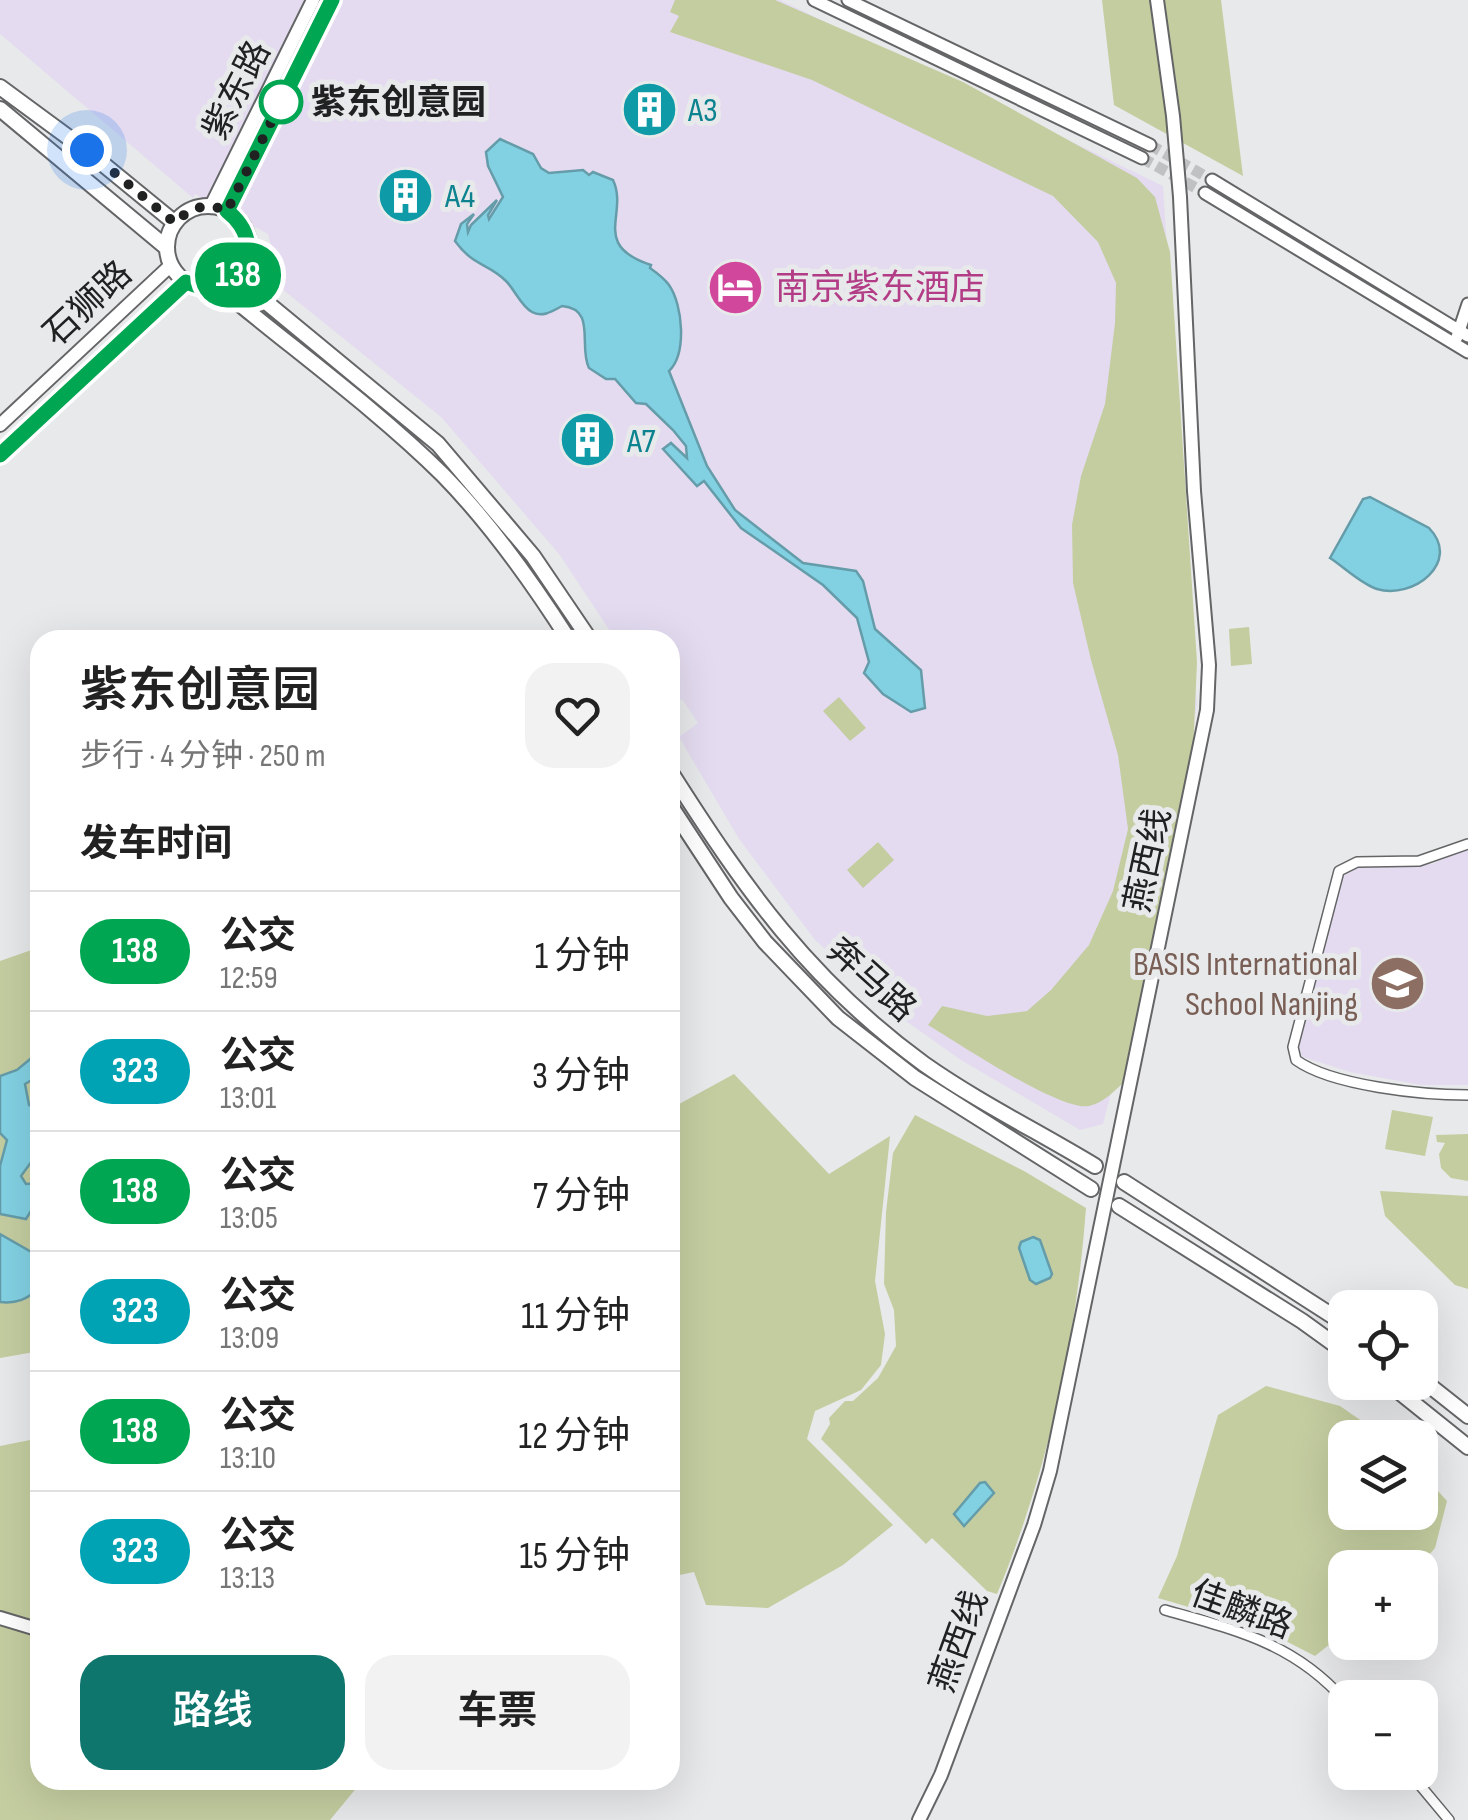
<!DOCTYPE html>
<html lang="zh">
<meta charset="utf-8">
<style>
body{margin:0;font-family:"Sofia Sans Condensed","Noto Sans SC",sans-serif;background:#f2f2f2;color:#222;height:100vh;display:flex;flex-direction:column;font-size:38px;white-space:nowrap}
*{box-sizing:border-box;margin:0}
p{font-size:32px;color:#767676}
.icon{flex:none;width:55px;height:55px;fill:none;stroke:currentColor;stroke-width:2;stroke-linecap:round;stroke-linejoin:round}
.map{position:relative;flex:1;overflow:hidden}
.drawer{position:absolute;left:30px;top:630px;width:650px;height:1160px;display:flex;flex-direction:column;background:#fff;border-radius:30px;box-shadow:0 10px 40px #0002}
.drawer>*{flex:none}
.badge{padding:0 20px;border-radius:32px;font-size:35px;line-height:65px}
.fabs{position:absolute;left:1328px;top:1290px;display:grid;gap:20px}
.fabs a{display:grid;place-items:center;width:110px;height:110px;border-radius:20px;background:#fff;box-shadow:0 10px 40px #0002;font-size:50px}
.you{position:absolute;width:50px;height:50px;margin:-25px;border:8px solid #fff;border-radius:50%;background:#1a73e8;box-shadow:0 0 0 15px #1a73e833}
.map>.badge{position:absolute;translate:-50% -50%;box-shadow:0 0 0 5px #fff}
h2{padding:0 50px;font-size:38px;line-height:90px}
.round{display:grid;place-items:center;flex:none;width:105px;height:105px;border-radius:30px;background:#f2f2f2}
.head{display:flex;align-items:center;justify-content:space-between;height:170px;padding:0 50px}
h1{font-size:48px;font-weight:600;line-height:75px}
.primary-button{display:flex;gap:20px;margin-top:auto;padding:20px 50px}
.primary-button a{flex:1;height:115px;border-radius:30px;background:#0f766e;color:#fff;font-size:40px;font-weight:600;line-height:115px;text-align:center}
.primary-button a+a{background:#f2f2f2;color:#222}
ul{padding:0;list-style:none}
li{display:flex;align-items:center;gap:30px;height:120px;padding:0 50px;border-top:2px solid #e0e0e0}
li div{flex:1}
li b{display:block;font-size:38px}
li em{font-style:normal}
li .badge{min-width:110px;font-weight:700;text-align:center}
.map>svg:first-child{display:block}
</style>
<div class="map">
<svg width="1468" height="1820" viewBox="0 0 1468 1820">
<rect width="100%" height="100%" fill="#e8e9eb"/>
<path fill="#e4dbf0" d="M0,0h780l383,186 34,519 -51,255 -43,164 -23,6 -119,-70 -61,-43 -85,-77 -76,-101 -60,-102 19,-14 -16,-24 -12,7v-66h-54l-57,-86 -118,-137 -159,-128 -14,-55 -73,-40 -2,4 -193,-164z
M1468,848v237h-47l-71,-13 -47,-15 -6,-9 48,-179 12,-5h75z"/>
<path fill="#c4cda0" d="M675,0h100l188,82 174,96 18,19 15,55 27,410 -4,91 -71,331c-10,9 -19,19 -33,22 -28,6 -131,-63 -161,-81l14,-19 45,10 40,-5 24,-21 38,-45 24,-54 15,-62 -10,-74 -27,-95 -18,-77 -1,-58 9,-49 24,-72 10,-81 1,-40 -18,-41 -45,-46 -241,-116 -142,-48 9,-16 -9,-4z
M1102,0h119l22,176 -129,-71z
M1249,627l3,37 -21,2 -2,-37z
M839,697l27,31 -16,13 -27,-30z
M878,842l16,18 -31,28 -16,-18z
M40,947v404l-40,7v-397z
M734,1074l95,100 61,-38 -15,145 10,53 -4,31 -20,25 -46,21 -8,28 86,86 -50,40 -75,43 -62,-3 -12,-33 -24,5v-468z
M1392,1110l41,7 -8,39 -40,-7z
M915,1115l109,56 62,37c-10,134 -38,263 -89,386l-10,-3 -55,-53 -6,6 -105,-105 9,-15 -1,-6 16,-17h8l25,-23 18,-32 -2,-36 -10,-26 2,-72 7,-59z
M1468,1134v47l-17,-3 -10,-10 -2,-14 6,-11 -8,-1 -1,-7z
M1380,1191l88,5v93l-13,-4 -70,-69z
M1266,1386l74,20 45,31 -40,1v74h75v-41l27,30 -12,47 -16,19 -74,1v64l-30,24 -55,-28 -102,-30 19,-42 41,-141z
M40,1438v342h323l-33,40h-330v-374z"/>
<path fill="#82d1e3" stroke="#659ca9" stroke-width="2.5" d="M500,139l33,15 8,14 8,5 34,-3 6,5 4,-3 20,8c16,34 -23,65 38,85l-1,3c7,5 14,10 19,17 14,20 18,69 0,86l38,95 28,44 68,53 53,8 7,10 12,48 46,41 4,38 -14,4 -28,-18 -19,-21 5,-11 -12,-44 -34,-33 -82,-57 -37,-47 -7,5 -34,-37 8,-6 16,15 -1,-12 -13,-16 -27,-26 -10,-1 -21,-24h-9l-17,-11c-11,-22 8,-59 -27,-62 -9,5 -20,12 -30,6 -11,-6 -17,-22 -26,-31 -18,-18 -32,-14 -51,-40l6,-17 13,-10 -7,10 1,8 3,-7 26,-25 -9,15 1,4 14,-22 -15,-31 -2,-14z
M1370,497l59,31c33,34 -16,72 -52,61 -16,-5 -33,-22 -47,-31l33,-59z
M40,1051v24l-15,9 4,21 11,6 -3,43 -16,22 5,8 14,-1v13l-14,23 -26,-5v-48l7,-26 -7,-7v-57l17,-6z
M0,1234l40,23v31c-13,11 -23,16 -40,14z
M1033,1237l7,3 12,34 -2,4 -14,6 -6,-4 -11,-32 2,-6z
M985,1482l9,11 -30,33 -10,-12 26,-31z"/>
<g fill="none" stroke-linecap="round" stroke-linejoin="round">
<path stroke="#c0c1c3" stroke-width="11" stroke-dasharray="11 5.5" stroke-linecap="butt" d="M1150,145l62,35
M1142,158l63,35"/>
<defs>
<path id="minor" d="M1468,844l-49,17 -62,1 -18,9 -46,176 3,13c36,26 127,35 172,35
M1165,1610c71,20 129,33 180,91
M1409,1772l40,48"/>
<path id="tertiary" d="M814,0l328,158
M848,0l302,145
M1212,180l256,156
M1205,193l263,159
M1457,337l11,-33"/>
<path id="secondary" d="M211,206l102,-206
M227,211l105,-211
M0,425l171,-160
M0,454l186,-172
M0,1618l40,12
M919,1820l22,-45 93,-250 16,-54 157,-761 2,-45 -15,-174 -14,-294 -7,-81 -16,-116"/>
<path id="primary" d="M0,87l87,64 88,72
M0,109l167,139
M167 247a41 41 0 1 1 82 0a41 41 0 1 1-82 0Z
M239,274l16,19 183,151 95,112 57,84
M219,287c74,62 155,120 224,188 48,49 89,107 126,165
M670,771c75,118 139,209 254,293 54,38 115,68 171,102
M670,805l61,93 34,44 73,76 77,60 176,111
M1124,1182l221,142
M1119,1206l183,115 43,31
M1420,1378l48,38
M1387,1382l81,65"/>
</defs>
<use href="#minor" stroke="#646566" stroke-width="12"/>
<use href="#tertiary" stroke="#646566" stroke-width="15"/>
<use href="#secondary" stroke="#646566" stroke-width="16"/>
<use href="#primary" stroke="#646566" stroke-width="18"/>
<use href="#minor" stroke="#fff" stroke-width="9"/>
<use href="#tertiary" stroke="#fff" stroke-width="11"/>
<use href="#secondary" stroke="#fff" stroke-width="12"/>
<use href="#primary" stroke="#fff" stroke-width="14"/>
</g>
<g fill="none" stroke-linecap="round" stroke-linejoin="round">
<defs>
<path id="line" d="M0,455l186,-173c52,23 86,-36 41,-71l105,-211"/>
</defs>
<use href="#line" stroke="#fff" stroke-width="22"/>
<use href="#line" stroke="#00a651" stroke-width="15"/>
<path stroke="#202121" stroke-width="10" stroke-dasharray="0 18" d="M87,150l88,73c15,-16 32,-21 52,-12l54,-109"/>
</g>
<defs>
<symbol id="building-disc" viewBox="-11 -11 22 22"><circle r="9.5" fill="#0f9aa8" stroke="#e8e9eb"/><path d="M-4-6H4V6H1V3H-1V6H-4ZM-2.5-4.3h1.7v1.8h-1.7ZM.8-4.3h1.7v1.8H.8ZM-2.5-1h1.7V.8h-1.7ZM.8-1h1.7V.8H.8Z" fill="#fff"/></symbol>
<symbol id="hotel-disc" viewBox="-11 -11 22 22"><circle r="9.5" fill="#d1479c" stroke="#e8e9eb"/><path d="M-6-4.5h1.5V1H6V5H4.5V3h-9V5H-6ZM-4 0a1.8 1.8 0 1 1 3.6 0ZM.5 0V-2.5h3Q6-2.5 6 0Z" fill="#fff"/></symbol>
<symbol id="school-disc" viewBox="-11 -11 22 22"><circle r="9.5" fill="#8d6e63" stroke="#e8e9eb"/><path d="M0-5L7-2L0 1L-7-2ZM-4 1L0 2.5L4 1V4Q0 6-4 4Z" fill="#fff"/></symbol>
</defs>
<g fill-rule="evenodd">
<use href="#building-disc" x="618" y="78" width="63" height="63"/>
<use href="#building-disc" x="374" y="164" width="63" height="63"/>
<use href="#hotel-disc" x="704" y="256" width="63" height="63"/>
<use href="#building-disc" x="556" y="408" width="63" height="63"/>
<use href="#school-disc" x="1366" y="952" width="63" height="63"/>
</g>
<circle fill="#fff" stroke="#00a651" stroke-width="5" cx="281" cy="102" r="20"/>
<g text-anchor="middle" stroke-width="10" stroke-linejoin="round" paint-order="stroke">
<g font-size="35" fill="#202121" stroke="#e8e9eb">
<text transform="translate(236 90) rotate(-63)" y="12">紫东路</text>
<text transform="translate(87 303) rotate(-43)" y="12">石狮路</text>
<text transform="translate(1147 860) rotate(-78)" y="12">燕西线</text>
<text transform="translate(872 979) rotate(42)" y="12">奔马路</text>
<text transform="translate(1242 1609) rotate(20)" y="12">佳麟路</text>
<text transform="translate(958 1641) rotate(-70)" y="12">燕西线</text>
</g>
<g font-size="35" font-weight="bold" fill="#202121" stroke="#e8e9eb" text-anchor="start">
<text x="311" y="114">紫东创意园</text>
</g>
<g font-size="35" fill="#0d838f" stroke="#e8e9eb" text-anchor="start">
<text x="688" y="121">A3</text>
<text x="445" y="207">A4</text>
<text x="627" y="452">A7</text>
</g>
<g font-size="35" fill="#b23c85" stroke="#e8e9eb" text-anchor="start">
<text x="775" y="299">南京紫东酒店</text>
</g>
<g font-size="35" fill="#785e54" stroke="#e8e9eb" text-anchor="end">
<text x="1358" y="975">BASIS International<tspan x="1358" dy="40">School Nanjing</tspan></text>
</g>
</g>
</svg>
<div class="fabs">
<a><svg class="icon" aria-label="locate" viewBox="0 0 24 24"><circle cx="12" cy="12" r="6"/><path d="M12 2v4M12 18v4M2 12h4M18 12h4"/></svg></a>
<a><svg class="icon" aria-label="layers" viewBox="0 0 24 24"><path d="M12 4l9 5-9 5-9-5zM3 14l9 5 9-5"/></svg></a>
<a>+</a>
<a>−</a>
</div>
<div class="you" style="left:87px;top:150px"></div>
<b class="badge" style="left:238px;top:275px;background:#00a651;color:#fff">138</b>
<section class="drawer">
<div class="head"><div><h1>紫东创意园</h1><p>步行 · 4 分钟 · 250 m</p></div><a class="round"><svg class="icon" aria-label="heart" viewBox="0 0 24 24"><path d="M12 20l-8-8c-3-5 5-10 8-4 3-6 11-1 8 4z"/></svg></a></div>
<h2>发车时间</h2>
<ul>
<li><span class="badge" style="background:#00a651;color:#fff">138</span><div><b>公交</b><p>12:59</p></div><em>1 分钟</em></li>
<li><span class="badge" style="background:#00a3b4;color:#fff">323</span><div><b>公交</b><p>13:01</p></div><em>3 分钟</em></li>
<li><span class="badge" style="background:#00a651;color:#fff">138</span><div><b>公交</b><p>13:05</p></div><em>7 分钟</em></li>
<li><span class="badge" style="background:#00a3b4;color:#fff">323</span><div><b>公交</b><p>13:09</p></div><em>11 分钟</em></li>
<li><span class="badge" style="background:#00a651;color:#fff">138</span><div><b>公交</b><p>13:10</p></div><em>12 分钟</em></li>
<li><span class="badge" style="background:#00a3b4;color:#fff">323</span><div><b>公交</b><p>13:13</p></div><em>15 分钟</em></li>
</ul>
<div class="primary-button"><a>路线</a><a>车票</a></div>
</section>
</div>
